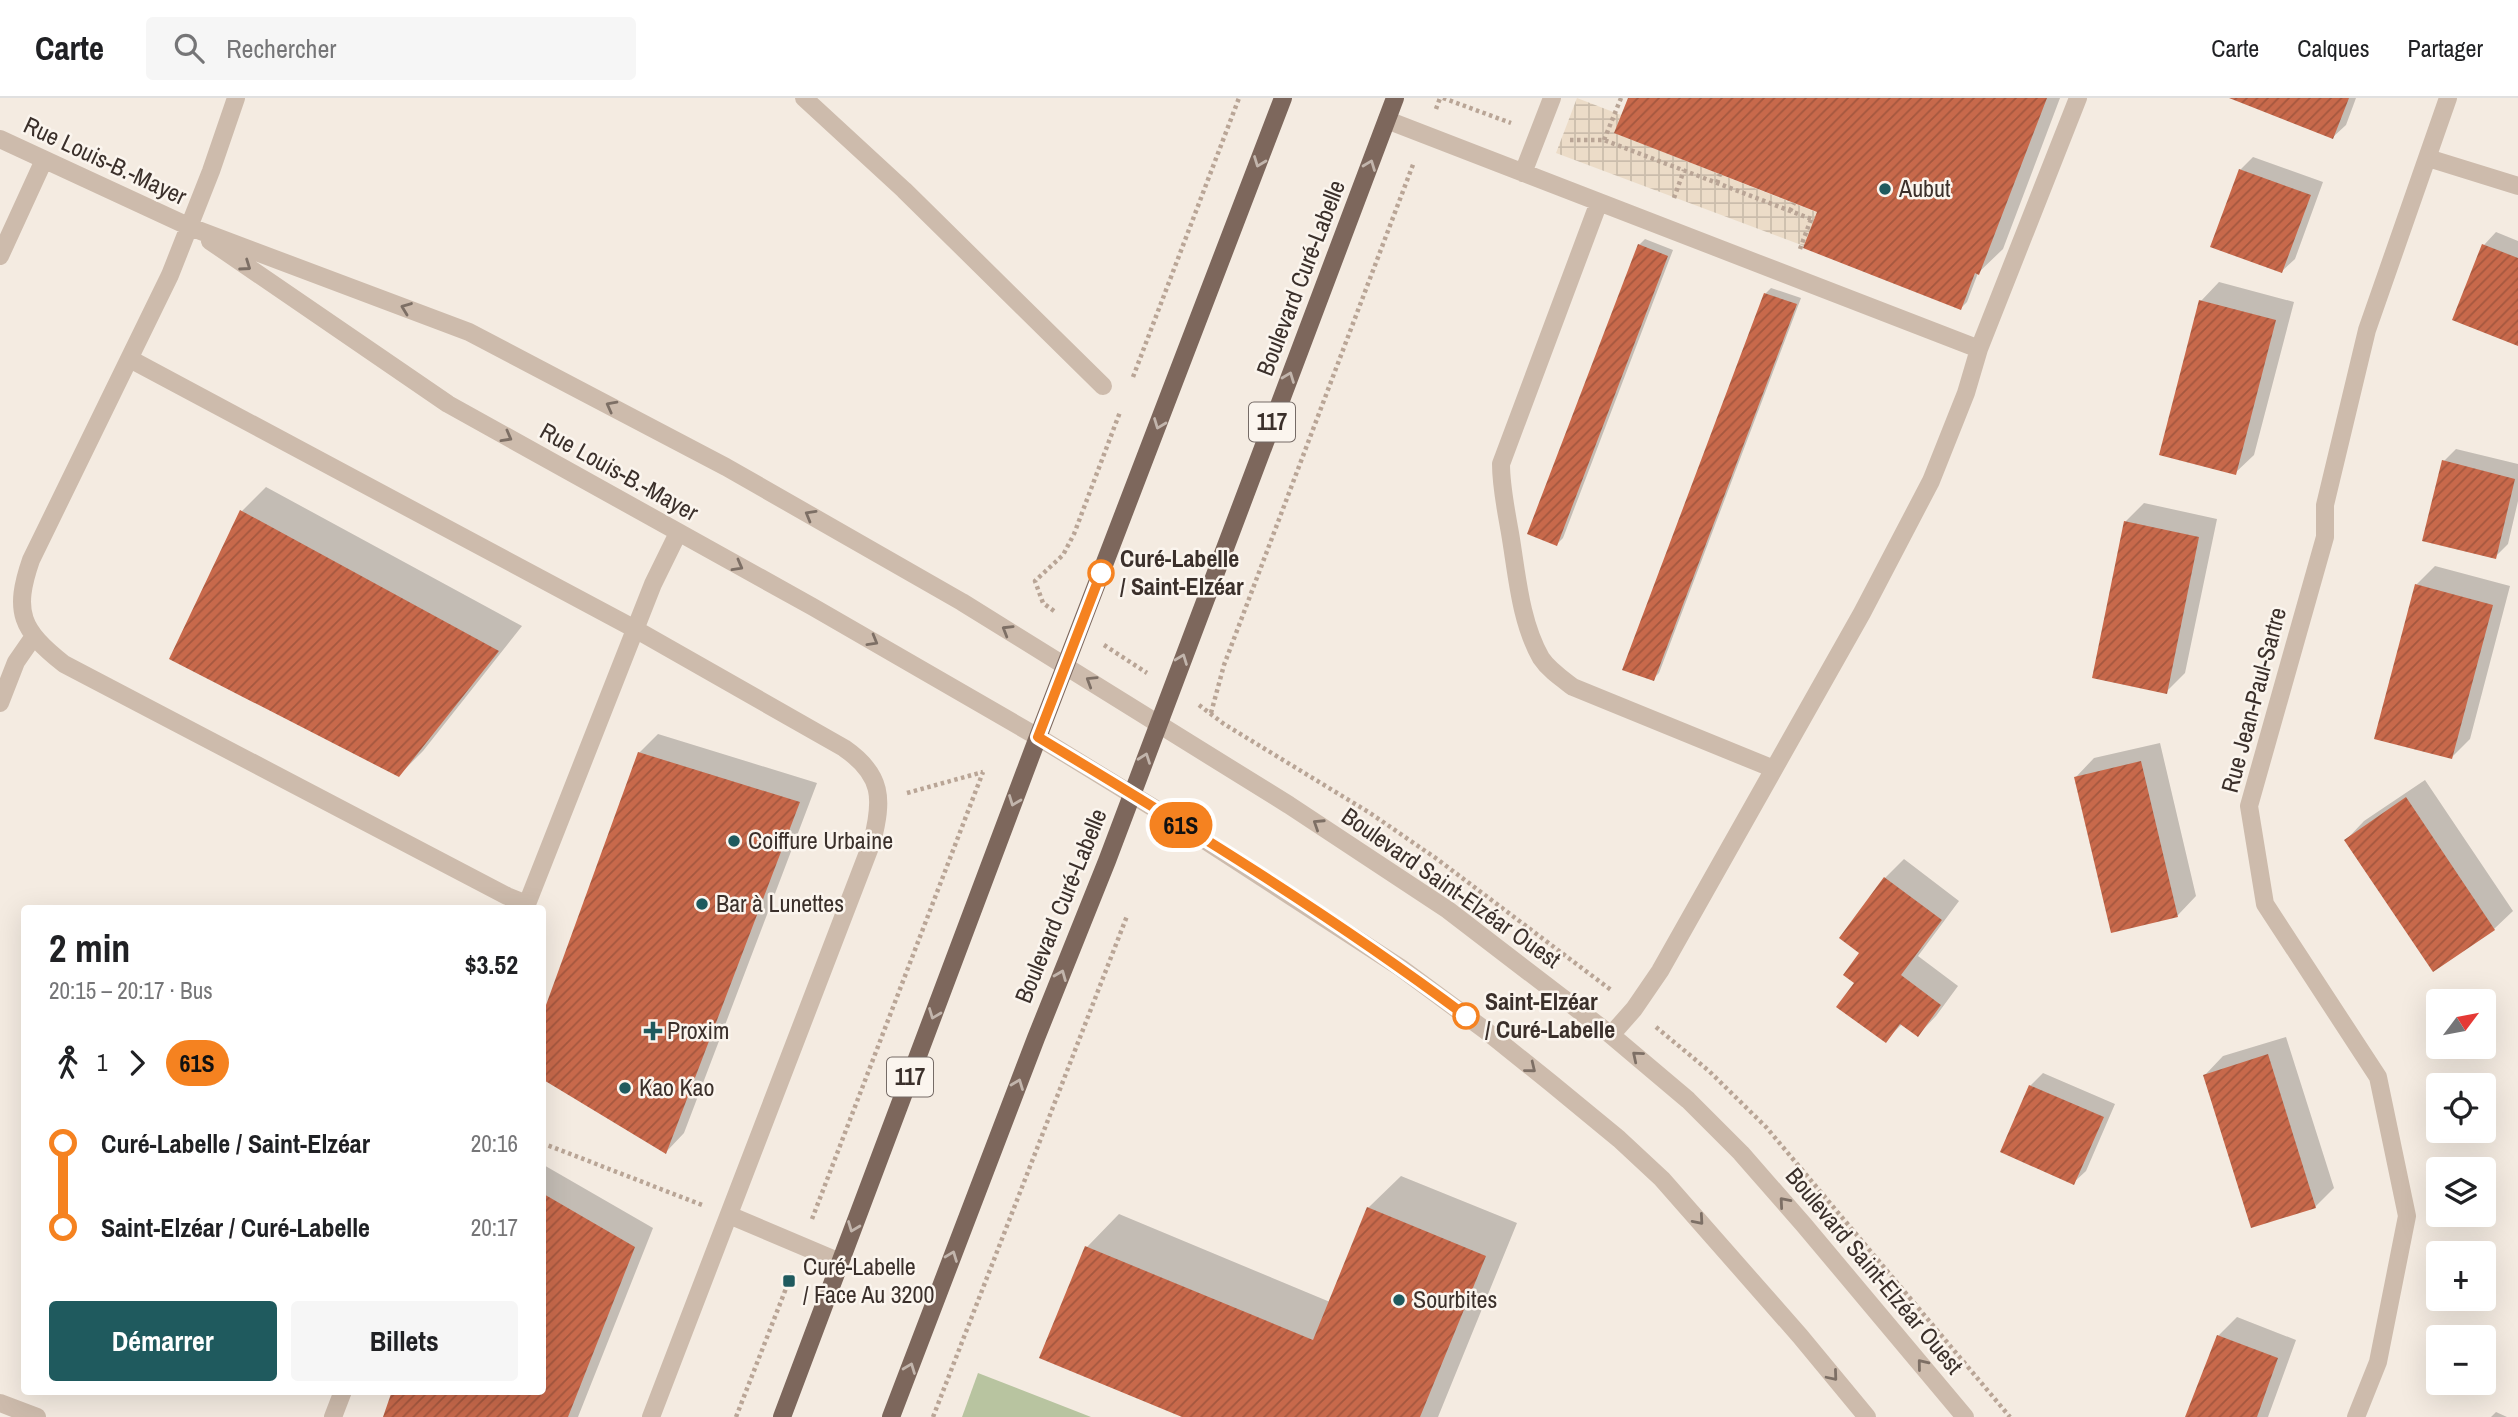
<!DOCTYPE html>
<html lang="fr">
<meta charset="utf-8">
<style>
body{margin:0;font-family:"Archivo Narrow",sans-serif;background:#f6f6f6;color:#202124;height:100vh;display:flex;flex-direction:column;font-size:26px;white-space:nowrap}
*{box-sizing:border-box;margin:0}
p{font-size:23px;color:#757577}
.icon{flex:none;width:38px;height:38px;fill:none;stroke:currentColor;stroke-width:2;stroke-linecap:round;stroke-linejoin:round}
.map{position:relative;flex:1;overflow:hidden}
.side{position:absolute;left:21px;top:807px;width:525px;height:490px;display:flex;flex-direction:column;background:#fff;border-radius:7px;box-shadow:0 7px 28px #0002}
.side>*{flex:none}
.badge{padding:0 14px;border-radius:23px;font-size:24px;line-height:46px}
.needle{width:46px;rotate:58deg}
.fabs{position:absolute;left:2426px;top:891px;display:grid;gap:14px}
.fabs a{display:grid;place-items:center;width:70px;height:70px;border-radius:7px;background:#fff;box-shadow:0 7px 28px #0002;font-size:35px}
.map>.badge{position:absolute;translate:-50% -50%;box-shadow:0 0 0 4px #fff}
.legs{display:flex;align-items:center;gap:10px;height:77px;padding:0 28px;font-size:23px}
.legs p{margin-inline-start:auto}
.summary{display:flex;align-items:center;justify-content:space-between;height:119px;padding:0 28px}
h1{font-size:38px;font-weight:700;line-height:52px}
.action{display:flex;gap:14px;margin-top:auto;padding:14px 28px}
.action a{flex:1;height:80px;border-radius:7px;background:#1f5a5e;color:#fff;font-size:28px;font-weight:700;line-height:80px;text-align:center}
.action a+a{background:#f6f6f6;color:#202124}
ul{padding:0 28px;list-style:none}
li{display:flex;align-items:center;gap:24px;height:84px;font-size:26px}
li i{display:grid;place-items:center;width:10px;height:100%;margin:0 9px;background:currentColor}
li i::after{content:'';width:18px;height:18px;margin:-9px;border:5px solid;border-radius:50%;background:#fff}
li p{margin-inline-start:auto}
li:first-child i{background:linear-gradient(#0000 50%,currentColor 0)}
li:last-child i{background:linear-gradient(currentColor 50%,#0000 0)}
header{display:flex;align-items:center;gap:42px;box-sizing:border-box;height:98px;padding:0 35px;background:#fff;border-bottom:2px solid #e0e0e0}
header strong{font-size:33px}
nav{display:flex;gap:38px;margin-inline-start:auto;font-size:24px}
.search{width:490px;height:63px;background:#f6f6f6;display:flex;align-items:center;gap:18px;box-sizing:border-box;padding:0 24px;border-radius:7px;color:#757577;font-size:26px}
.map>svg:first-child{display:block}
</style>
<header>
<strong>Carte</strong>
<div class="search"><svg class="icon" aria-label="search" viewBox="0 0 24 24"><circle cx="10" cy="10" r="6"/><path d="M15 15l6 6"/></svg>Rechercher</div>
<nav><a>Carte</a><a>Calques</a><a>Partager</a></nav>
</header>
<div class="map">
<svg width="2518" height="1319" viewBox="0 0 2518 1319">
<defs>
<pattern id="plaza-grid" width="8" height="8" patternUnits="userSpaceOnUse" patternTransform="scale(1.75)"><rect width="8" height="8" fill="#ecdcc8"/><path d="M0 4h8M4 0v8" fill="none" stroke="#cbbdac"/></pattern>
<pattern id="building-hatch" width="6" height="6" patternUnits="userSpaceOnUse" patternTransform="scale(1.75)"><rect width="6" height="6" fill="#c8694b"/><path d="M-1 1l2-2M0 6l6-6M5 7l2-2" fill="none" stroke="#a4573f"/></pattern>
</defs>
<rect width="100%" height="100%" fill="#f4ebe1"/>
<path fill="#b8c4a0" d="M978,1275l113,44h-129z"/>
<path fill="url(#plaza-grid)" d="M1577,0l44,17 -6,18 206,81 -17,32 -248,-93z"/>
<path fill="#0003" d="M1630,0h430l-57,151 -25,24 -11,29 -6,6 -141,-97z
M2234,0h122l-10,27 -13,12z
M2253,59l70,25 -28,77 -13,12 -42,-101z
M2496,134l22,9v103l-64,-25 30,-74z
M1645,141l28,11 -110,288 -6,6 82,-299z
M2219,184l75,20 -40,153 -19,18 -34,-172z
M1771,190l30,10 -142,375 -6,6 112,-385z
M2456,351l62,15v37l-10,43 -13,13 -51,-96z
M266,389l256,139 -99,125 -24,24 -157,-264z
M2144,405l73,16 -32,154 -19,19 -41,-170z
M2435,468l75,20 -40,153 -18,18 -36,-172z
M658,636l159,49 -133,350 -18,19 -27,-399z
M2160,645l36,153 -18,19 -66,16 -36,-154 18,-19z
M2425,682l88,131 -19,18 -148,-89 18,-19z
M1904,761l55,42 -41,55 40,30 -22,30 -18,19 -15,-12 -18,18 -29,-58 5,-30 -20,-15 44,-60z
M2286,939l48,151 -19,19 -110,-132 18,-19z
M2043,975l72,31 -29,67 -13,12 -43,-97z
M542,1066l111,64 -75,189h-193l157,-26z
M1401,1078l116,47 -79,194h-251l-146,-60 46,-110 32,-33 211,88 38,-94z
M2237,1219l59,23 -28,77h-81l31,-81z
M2496,1314l11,5h-16z"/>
<path fill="url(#building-hatch)" d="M1628,0h419l-68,177 -4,-2 -14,37 -158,-62 14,-36 -203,-79z
M2229,0h120l-16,41z
M2239,71l72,26 -29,78 -72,-26z
M1638,146l30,12 -111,290 -30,-12z
M2482,146l36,14v88l-66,-26z
M1764,195l33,11 -143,377 -32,-11z
M2199,202l77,20 -40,155 -77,-20z
M2442,362l73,19 -19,80 -74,-18z
M240,412l259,141 -100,126 -230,-118z
M2124,423l75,16 -32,157 -75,-16z
M2415,486l78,21 -41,154 -78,-20z
M638,654l162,50 -134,352 -124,-75v-63z
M2141,663l37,156 -67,16 -37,-156z
M2406,699l89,133 -62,42 -89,-132z
M1884,779l58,43 -41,55 40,30 -23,32 -18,-13 -14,19 -50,-36 18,-24 -11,-8 16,-22 -20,-15z
M2268,956l48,154 -65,20 -48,-153z
M2029,987l75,32 -30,68 -74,-33z
M542,1095l93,54 -67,170h-185l9,-26h150z
M1367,1109l119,49 -66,161h-238l-143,-59 46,-112 228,94z
M2217,1237l61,23 -21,59h-72z"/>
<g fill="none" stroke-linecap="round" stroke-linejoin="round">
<path stroke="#b9a596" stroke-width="4.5" stroke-dasharray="3.5 3.5" stroke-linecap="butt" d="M1443,0l68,25
M1436,11l4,-11
M1570,42h34l210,80
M1604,42l17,-42
M1717,85l3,-9
M1674,100l10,-28
M1790,113l4,-8
M1800,151l11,-30
M1133,279l106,-279
M1054,513l-11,-8 -8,-22 28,-26 11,-21 46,-122
M1104,547l43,28
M1199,607l25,19 146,89 67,46 174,131
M1211,615l13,-48 190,-503
M907,695l76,-21
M1656,929l53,44 57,56 244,290
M542,1045l160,62
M812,1121l171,-447
M736,1319l56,-144
M933,1319l194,-501"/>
<path stroke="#cdbbac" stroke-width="18" d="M236,0l-25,73 -41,104 -139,285c-18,52 -10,70 33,104l443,232 20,8 126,-320 25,-51
M804,0l100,92 199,196
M1387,22l592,229 -13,44 -35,88 -69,132 -202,358 -26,38 -23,26
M0,41l190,88 279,105 257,135 236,135 327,203 159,105 163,125 77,65 53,53 63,72 161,192
M2428,60l90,28
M1523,75l29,-75
M1599,104l-98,262c0,23 5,46 9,69 7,41 10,88 31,125 8,12 20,20 32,29l201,82
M210,143l238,163 365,203 225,130 137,84 226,147 84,62 66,53 68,56 43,40 138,157 67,81
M0,158l44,-96
M1979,251l99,-251
M130,261l505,270 209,119c39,27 39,51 28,94l-221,575
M0,605l16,-41 18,-26
M729,1117l111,47
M0,1305l37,14
M333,1319l10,-26
M2356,1319l22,-55 29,-146 -29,-139 -113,-173 -16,-98 76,-269v-32l42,-175 81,-232"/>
<path stroke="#7d675c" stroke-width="18" d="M782,1319l256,-680 245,-639
M891,1319l145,-379 71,-177 288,-763"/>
</g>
<defs><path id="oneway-chevron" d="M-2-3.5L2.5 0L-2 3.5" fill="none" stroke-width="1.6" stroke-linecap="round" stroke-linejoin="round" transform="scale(1.75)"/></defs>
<g stroke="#c2b5ac">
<use href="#oneway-chevron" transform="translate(1259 64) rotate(111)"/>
<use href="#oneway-chevron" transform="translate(1370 67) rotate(-69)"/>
<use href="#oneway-chevron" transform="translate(1289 279) rotate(-69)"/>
<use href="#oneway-chevron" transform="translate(1159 326) rotate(111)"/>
<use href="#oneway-chevron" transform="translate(1182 561) rotate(-69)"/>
<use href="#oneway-chevron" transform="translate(1145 660) rotate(-70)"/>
<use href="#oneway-chevron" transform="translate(1014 703) rotate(111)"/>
<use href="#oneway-chevron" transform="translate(1061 877) rotate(-68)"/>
<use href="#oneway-chevron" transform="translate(934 916) rotate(111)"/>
<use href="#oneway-chevron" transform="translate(1018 986) rotate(-69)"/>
<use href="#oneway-chevron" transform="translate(853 1129) rotate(111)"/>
<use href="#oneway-chevron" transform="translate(952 1158) rotate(-69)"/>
<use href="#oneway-chevron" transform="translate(910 1270) rotate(-69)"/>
</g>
<g stroke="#7d6f65">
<use href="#oneway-chevron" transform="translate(246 168) rotate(35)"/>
<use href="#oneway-chevron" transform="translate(406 210) rotate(-159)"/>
<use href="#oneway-chevron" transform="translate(611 308) rotate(-152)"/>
<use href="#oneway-chevron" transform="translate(507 339) rotate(29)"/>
<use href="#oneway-chevron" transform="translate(810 417) rotate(-150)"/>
<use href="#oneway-chevron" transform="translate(738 468) rotate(29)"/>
<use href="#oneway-chevron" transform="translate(1007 532) rotate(-149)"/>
<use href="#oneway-chevron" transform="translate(873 543) rotate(30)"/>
<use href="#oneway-chevron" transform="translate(1091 583) rotate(-148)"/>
<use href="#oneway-chevron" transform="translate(1318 726) rotate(-147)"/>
<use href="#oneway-chevron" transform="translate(1637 958) rotate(-140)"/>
<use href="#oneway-chevron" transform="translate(1531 970) rotate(39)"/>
<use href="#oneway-chevron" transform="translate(1784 1104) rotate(-131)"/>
<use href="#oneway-chevron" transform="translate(1699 1122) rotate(49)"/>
<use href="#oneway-chevron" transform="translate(1922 1266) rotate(-129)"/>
<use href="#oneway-chevron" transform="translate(1833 1278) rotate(50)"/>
</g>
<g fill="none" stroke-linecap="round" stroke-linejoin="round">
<defs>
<path id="line-1" d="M1101,475l-63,164c146,88 292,177 428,279"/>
</defs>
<use href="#line-1" stroke="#fff" stroke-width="16"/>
<use href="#line-1" stroke="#f58220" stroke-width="10"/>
</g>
<g fill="#1f5a5e" stroke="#fbf5ee" stroke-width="2.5">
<circle cx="1885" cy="91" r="7"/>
<circle cx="734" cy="743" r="7"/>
<circle cx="702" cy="806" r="7"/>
<path d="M649.5 922.5h7v7h7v7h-7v7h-7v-7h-7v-7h7z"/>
<circle cx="625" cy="990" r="7"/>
<rect x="782" y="1176" width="14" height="14" rx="3.5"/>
<circle cx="1399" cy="1202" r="7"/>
</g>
<g fill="#fff" stroke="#f58220" stroke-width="3.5">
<circle cx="1101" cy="475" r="12"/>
<circle cx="1466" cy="918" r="12"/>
</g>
<g text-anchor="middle" stroke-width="5" stroke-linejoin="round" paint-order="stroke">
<g fill="#fbf5ee" stroke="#756b66" stroke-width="2">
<rect x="1249" y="304.5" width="46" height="39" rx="5"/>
<rect x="887" y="959.5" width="46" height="39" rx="5"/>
</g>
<g font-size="23" font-weight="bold" fill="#3b302b">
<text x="1272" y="332">117</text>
<text x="910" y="987">117</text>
</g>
<g font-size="24" fill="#3b302b" stroke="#fbf5ee">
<text transform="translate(105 63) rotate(25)" y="8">Rue Louis-B.-Mayer</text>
<text transform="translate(1301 180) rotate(-69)" y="8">Boulevard Curé-Labelle</text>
<text transform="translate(619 374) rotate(29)" y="8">Rue Louis-B.-Mayer</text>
<text transform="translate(2254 602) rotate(-75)" y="8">Rue Jean-Paul-Sartre</text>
<text transform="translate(1451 790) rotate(35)" y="8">Boulevard Saint-Elzéar Ouest</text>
<text transform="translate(1061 808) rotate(-68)" y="8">Boulevard Curé-Labelle</text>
<text transform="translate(1874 1173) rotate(50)" y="8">Boulevard Saint-Elzéar Ouest</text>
</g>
<g font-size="24" fill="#3b302b" stroke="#fbf5ee" text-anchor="start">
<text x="1899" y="99">Aubut</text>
<text x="748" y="751">Coiffure Urbaine</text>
<text x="716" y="814">Bar à Lunettes</text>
<text x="667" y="941">Proxim</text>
<text x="639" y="998">Kao Kao</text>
<text x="803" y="1177">Curé-Labelle<tspan x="803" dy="28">/ Face Au 3200</tspan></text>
<text x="1413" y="1210">Sourbites</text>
</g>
<g font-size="24" font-weight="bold" fill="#3b302b" stroke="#fbf5ee" text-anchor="start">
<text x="1120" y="469">Curé-Labelle<tspan x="1120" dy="28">/ Saint-Elzéar</tspan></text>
<text x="1485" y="912">Saint-Elzéar<tspan x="1485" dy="28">/ Curé-Labelle</tspan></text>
</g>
</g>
</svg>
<div class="fabs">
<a><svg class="needle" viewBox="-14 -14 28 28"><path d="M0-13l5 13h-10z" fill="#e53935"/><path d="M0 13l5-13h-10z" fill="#757577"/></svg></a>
<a><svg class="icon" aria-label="locate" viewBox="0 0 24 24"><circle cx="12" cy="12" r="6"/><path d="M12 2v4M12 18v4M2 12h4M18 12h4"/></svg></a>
<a><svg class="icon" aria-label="layers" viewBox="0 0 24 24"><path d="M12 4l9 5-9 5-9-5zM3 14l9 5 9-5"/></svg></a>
<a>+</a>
<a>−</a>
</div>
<b class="badge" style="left:1181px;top:727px;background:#f58220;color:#111">61S</b>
<section class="side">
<div class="summary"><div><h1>2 min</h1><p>20:15 – 20:17 · Bus</p></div><b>$3.52</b></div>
<div class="legs"><svg class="icon" aria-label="walk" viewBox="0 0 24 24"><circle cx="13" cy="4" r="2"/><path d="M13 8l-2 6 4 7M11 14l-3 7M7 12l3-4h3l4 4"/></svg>1<svg class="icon" aria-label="forward" viewBox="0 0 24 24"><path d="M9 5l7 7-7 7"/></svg><b class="badge" style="background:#f58220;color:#111">61S</b></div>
<ul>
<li><i style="color:#f58220"></i><b>Curé-Labelle / Saint-Elzéar</b><p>20:16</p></li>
<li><i style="color:#f58220"></i><b>Saint-Elzéar / Curé-Labelle</b><p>20:17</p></li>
</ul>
<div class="action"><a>Démarrer</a><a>Billets</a></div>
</section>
</div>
